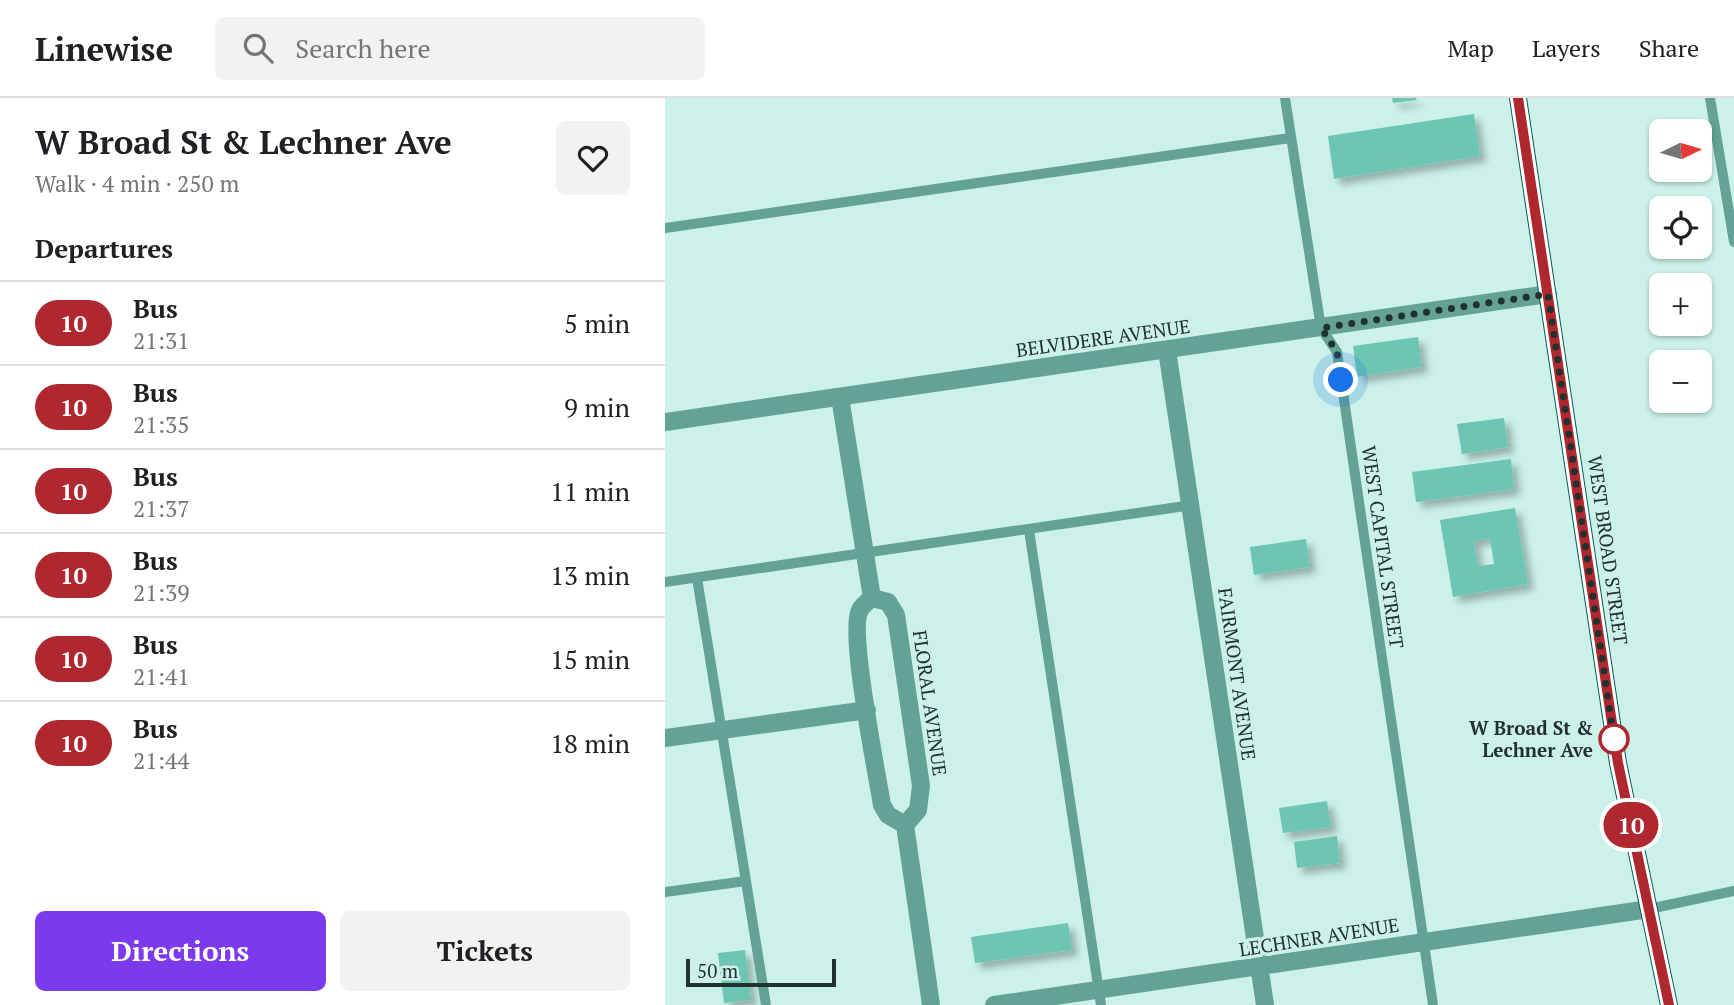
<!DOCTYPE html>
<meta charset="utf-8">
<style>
body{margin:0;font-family:"PT Serif",serif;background:#f2f2f2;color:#202124;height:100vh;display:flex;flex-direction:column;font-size:26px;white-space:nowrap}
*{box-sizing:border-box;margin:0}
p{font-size:23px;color:#757577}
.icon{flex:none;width:38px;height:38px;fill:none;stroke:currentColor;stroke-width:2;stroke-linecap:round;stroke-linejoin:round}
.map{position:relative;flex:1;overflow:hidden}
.drawer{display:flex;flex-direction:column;background:#fff;width:665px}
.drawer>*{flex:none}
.badge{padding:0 14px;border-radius:23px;font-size:24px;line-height:46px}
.needle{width:46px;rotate:85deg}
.controls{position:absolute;left:984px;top:21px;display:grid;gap:14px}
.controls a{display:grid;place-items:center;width:63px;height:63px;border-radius:10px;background:#fff;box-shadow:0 2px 5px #0004;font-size:35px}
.scale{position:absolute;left:21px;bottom:18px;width:150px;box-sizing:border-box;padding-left:7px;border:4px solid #22312d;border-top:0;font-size:19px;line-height:24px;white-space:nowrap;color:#22312d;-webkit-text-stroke:5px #cbf1e8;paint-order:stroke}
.you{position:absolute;width:35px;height:35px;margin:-18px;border:5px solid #fff;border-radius:50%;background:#1a73e8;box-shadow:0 0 0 10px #1a73e833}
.map>.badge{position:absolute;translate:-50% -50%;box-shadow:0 0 0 4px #fff}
h2{padding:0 35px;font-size:26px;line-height:63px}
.round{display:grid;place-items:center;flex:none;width:74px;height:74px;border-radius:10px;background:#f2f2f2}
.head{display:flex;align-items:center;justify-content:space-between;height:119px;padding:0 35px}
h1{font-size:33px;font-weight:700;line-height:52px}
.action{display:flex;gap:14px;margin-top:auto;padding:14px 35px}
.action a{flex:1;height:80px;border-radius:10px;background:#7c3aed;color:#fff;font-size:28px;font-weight:700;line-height:80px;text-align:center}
.action a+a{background:#f2f2f2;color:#202124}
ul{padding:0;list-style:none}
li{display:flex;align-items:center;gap:21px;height:84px;padding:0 35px;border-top:2px solid #e0e0e0}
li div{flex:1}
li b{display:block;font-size:26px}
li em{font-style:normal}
li .badge{min-width:77px;font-weight:700;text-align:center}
header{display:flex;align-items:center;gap:42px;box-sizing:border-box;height:98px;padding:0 35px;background:#fff;border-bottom:2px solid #e0e0e0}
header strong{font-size:33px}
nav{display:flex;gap:38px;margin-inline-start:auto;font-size:24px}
.search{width:490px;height:63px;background:#f2f2f2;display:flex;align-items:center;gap:18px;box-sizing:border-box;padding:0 24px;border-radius:10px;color:#757577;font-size:26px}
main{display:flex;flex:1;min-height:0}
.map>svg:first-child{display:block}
</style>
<header>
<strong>Linewise</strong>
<div class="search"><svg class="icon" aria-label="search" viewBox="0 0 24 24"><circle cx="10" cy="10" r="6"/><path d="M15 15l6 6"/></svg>Search here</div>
<nav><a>Map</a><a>Layers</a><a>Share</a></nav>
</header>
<main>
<section class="drawer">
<div class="head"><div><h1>W Broad St &amp; Lechner Ave</h1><p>Walk · 4 min · 250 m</p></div><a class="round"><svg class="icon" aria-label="heart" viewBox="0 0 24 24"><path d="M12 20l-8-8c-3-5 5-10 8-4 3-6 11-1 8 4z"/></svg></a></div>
<h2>Departures</h2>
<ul>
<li><span class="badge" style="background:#af272f;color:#fff">10</span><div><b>Bus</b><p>21:31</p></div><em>5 min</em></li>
<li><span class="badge" style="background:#af272f;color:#fff">10</span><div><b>Bus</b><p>21:35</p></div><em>9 min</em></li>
<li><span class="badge" style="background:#af272f;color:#fff">10</span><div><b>Bus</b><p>21:37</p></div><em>11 min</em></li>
<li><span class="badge" style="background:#af272f;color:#fff">10</span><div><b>Bus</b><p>21:39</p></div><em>13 min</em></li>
<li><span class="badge" style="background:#af272f;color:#fff">10</span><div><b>Bus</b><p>21:41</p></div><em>15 min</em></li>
<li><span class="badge" style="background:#af272f;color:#fff">10</span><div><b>Bus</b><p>21:44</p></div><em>18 min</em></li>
</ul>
<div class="action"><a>Directions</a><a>Tickets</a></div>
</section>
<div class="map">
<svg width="1069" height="907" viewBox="0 0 1069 907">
<defs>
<filter id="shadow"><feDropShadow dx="6" dy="6" stdDeviation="3.5" flood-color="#0004"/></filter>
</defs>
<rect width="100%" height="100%" fill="#cbf1e8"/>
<path fill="#6cc6b3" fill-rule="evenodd" filter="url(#shadow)" d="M727,0h24l1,2 -24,3z
M809,16l6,42 -146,23 -6,-43z
M753,239l4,30 -65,10 -4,-31z
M839,320l4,29 -46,7 -5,-30z
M846,361l3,30 -98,13 -4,-30z
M850,410l13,76 -75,13 -13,-77zM825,440l4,26 -16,2 -4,-25z
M641,441l4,28 -56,8 -4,-28z
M662,703l4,26 -48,6 -4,-25z
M672,738l3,27 -43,5 -3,-26z
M403,825l4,27 -97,13 -4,-26z
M80,852l6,50 -27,3 -6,-50z"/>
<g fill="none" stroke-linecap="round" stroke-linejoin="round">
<path stroke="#63a294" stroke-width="10" d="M620,0l36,230 16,24 96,653
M1045,0l24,144
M0,130l625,-90
M364,432l72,475
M32,480l69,427
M0,484l527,-77
M0,794l81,-11
M984,811l85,-18"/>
<path stroke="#63a294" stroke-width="18" d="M502,252l98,655
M175,299l32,201
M0,324l883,-128
M207,500l16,4 8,13 25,171 -3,24 -13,15 26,180
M207,500c-4,3 -10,8 -12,12 -12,20 17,164 22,195l6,10 17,10
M0,640l202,-28
M329,907l655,-96"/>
<path stroke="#055d51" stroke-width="18" d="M853,0l100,665 51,242"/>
</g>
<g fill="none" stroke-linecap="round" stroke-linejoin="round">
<defs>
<path id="line" d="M853,0l100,665 51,242"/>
</defs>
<use href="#line" stroke="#fff" stroke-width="16"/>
<use href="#line" stroke="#af272f" stroke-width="10"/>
<path stroke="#22312d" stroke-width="7" stroke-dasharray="0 12.6" d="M676,282l-4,-28 -16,-24 227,-34 66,445"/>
</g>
<circle fill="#fff" stroke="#af272f" stroke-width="3.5" cx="949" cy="641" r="14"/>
<g text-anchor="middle" stroke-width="7" stroke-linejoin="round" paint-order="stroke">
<g font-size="19" fill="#22312d" stroke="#cbf1e8">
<text transform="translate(438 240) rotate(-8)" y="7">BELVIDERE AVENUE</text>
<text transform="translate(718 449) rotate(82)" y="7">WEST CAPITAL STREET</text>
<text transform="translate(943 452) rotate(82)" y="7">WEST BROAD STREET</text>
<text transform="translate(572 576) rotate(82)" y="7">FAIRMONT AVENUE</text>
<text transform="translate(265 605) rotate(82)" y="7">FLORAL AVENUE</text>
<text transform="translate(654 839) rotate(-9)" y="7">LECHNER AVENUE</text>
</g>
<g font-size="19" font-weight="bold" fill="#22312d" stroke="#cbf1e8" text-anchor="end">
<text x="928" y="637">W Broad St &amp;<tspan x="928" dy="22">Lechner Ave</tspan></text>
</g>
</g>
</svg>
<div class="controls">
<a><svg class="needle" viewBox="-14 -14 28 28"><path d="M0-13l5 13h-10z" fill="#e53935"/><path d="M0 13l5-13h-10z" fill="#757577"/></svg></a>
<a><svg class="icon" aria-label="locate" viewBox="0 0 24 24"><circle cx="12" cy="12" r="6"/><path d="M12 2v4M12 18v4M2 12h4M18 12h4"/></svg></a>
<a>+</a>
<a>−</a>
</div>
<div class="scale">50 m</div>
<div class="you" style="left:676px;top:282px"></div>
<b class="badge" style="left:966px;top:727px;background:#af272f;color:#fff">10</b>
</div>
</main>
